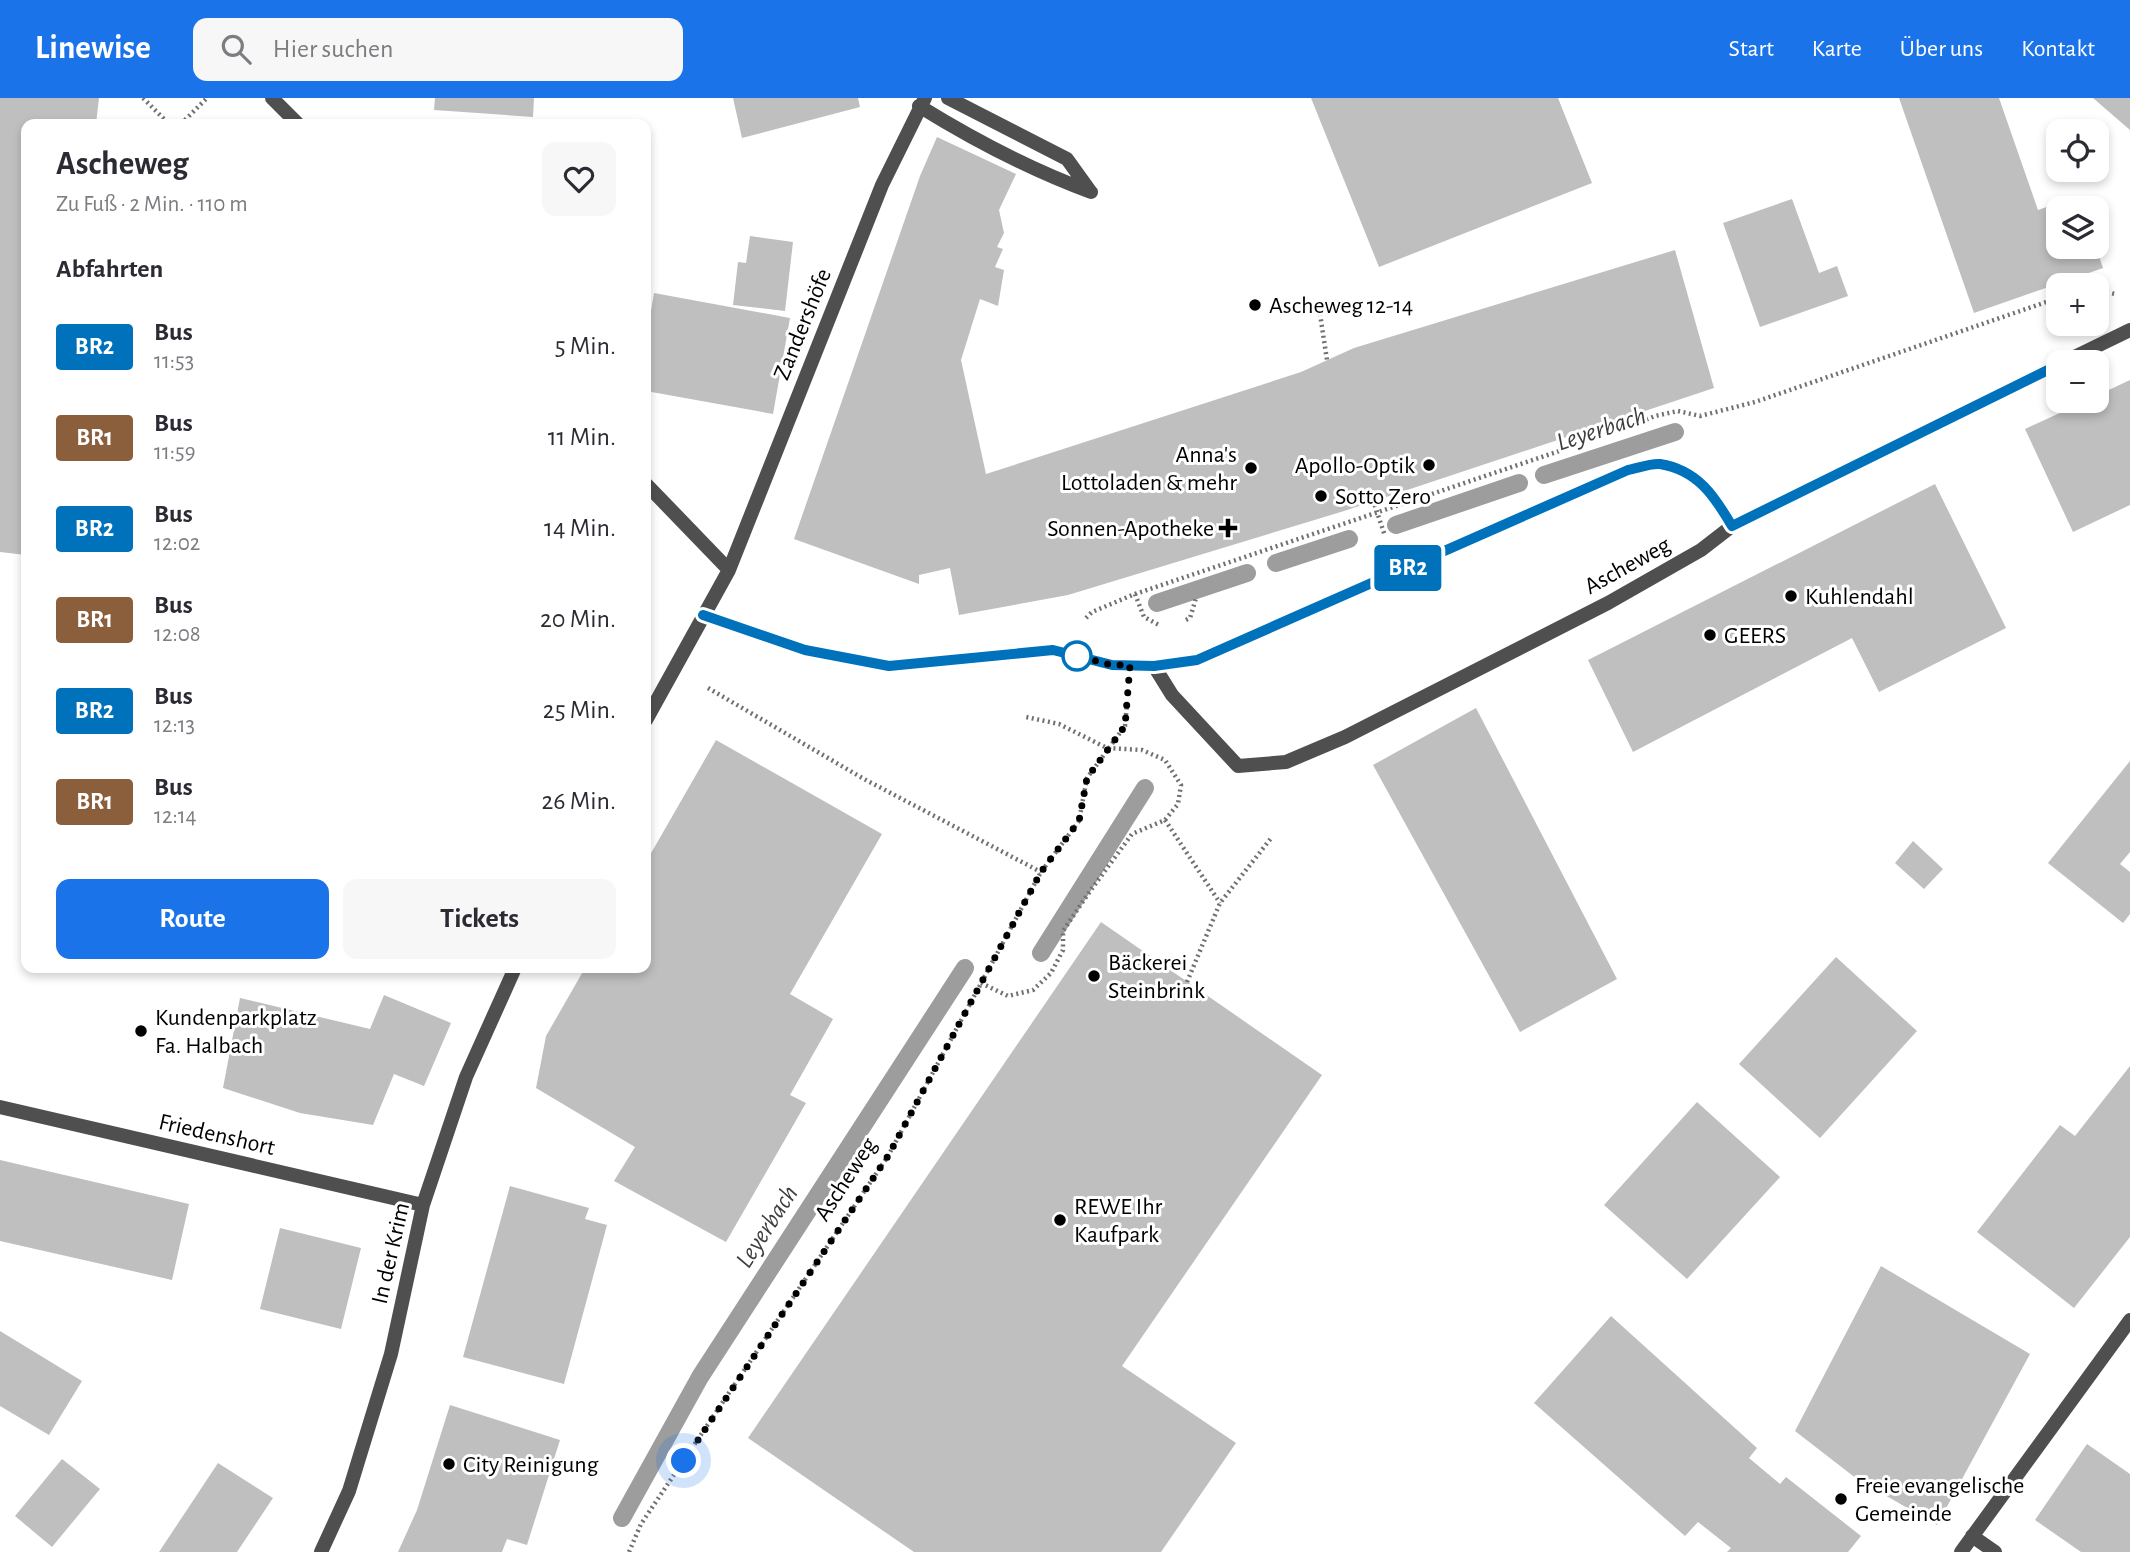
<!DOCTYPE html>
<html lang="de">
<meta charset="utf-8">
<style>
body{margin:0;font-family:"Alegreya Sans",sans-serif;background:#f7f7f7;color:#2b2b33;height:100vh;display:flex;flex-direction:column;font-size:26px;white-space:nowrap}
*{box-sizing:border-box;margin:0}
p{font-size:23px;color:#7c7c81}
.icon{flex:none;width:38px;height:38px;fill:none;stroke:currentColor;stroke-width:2;stroke-linecap:round;stroke-linejoin:round}
.map{position:relative;flex:1;overflow:hidden}
.panel{position:absolute;left:21px;top:21px;width:630px;height:854px;display:flex;flex-direction:column;background:#fff;border-radius:14px;box-shadow:0 4px 10px #0003}
.panel>*{flex:none}
.badge{padding:0 14px;border-radius:5px;font-size:24px;line-height:46px}
.buttons{position:absolute;left:2046px;top:21px;display:grid;gap:14px}
.buttons a{display:grid;place-items:center;width:63px;height:63px;border-radius:14px;background:#fff;box-shadow:0 4px 10px #0003;font-size:35px}
.you{position:absolute;width:35px;height:35px;margin:-18px;border:5px solid #fff;border-radius:50%;background:#1a73e8;box-shadow:0 0 0 10px #1a73e833}
.map>.badge{position:absolute;translate:-50% -50%;box-shadow:0 0 0 4px #fff}
h2{padding:0 35px;font-size:26px;line-height:63px}
.round{display:grid;place-items:center;flex:none;width:74px;height:74px;border-radius:14px;background:#f7f7f7}
.head{display:flex;align-items:center;justify-content:space-between;height:119px;padding:0 35px}
h1{font-size:33px;font-weight:700;line-height:52px}
.primary-button{display:flex;gap:14px;margin-top:auto;padding:14px 35px}
.primary-button a{flex:1;height:80px;border-radius:14px;background:#1a73e8;color:#fff;font-size:28px;font-weight:700;line-height:80px;text-align:center}
.primary-button a+a{background:#f7f7f7;color:#2b2b33}
ul{padding:0;list-style:none}
li{display:flex;align-items:center;gap:21px;height:91px;padding:0 35px}
li div{flex:1}
li b{display:block;font-size:26px}
li em{font-style:normal}
li .badge{min-width:77px;font-weight:700;text-align:center}
header{display:flex;align-items:center;gap:42px;box-sizing:border-box;height:98px;padding:0 35px;background:#1a73e8;color:#fff}
header strong{font-size:33px}
nav{display:flex;gap:38px;margin-inline-start:auto;font-size:24px}
.search{width:490px;height:63px;background:#f7f7f7;display:flex;align-items:center;gap:18px;box-sizing:border-box;padding:0 24px;border-radius:14px;color:#7c7c81;font-size:26px}
.map>svg:first-child{display:block}
</style>
<header>
<strong>Linewise</strong>
<div class="search"><svg class="icon" aria-label="search" viewBox="0 0 24 24"><circle cx="10" cy="10" r="6"/><path d="M15 15l6 6"/></svg>Hier suchen</div>
<nav><a>Start</a><a>Karte</a><a>Über uns</a><a>Kontakt</a></nav>
</header>
<div class="map">
<svg width="2130" height="1454" viewBox="0 0 2130 1454">
<rect width="100%" height="100%" fill="#fff"/>
<g fill="none" stroke-linecap="round" stroke-linejoin="round">
<path stroke="#9d9d9d" stroke-width="18" d="M1544,377l131,-43
M1396,427l123,-42
M1276,465l73,-24
M1157,505l90,-30
M1041,855l104,-165
M622,1420l78,-141 265,-409"/>
</g>
<path fill="#bfbfbf" d="M0,0h99l-3,26h-70v431l-26,-3z
M435,0h99l-1,19 -99,-7z
M733,0h125l2,9 -118,31z
M1311,0h247l34,85 -213,84z
M1899,0h100l39,112 40,-14 5,12h-25v39h38l7,21 -129,45z
M2093,0h37v32z
M937,39l79,37 -17,36 5,23 -7,14 6,2 -8,18 9,3 -6,36 -18,-7 -19,61 25,114 315,-102 53,-24 321,-98 39,138 -370,123 -276,84 -109,20 -9,-47 -31,7v9l-125,-45 126,-363z
M1792,101l27,74 18,-7 11,30 -88,31 -37,-104z
M750,138l43,6 -8,69 -52,-6 5,-43 8,1z
M654,195l136,25 -17,96 -127,-23v-71l3,3z
M2130,282v125l-57,27 -48,-103 61,-28h10v-5z
M1935,386l71,144 -127,64 -27,-54 -219,114 -45,-92z
M1476,610l141,271 -97,53 -147,-267z
M716,642l166,94 -92,160 43,25 -43,76 16,8 -80,139 -112,-61 21,-34 -99,-59 10,-52 39,-68h61v-106z
M2130,663v91l-10,12 10,8v42l-7,9 -75,-60z
M1913,743l30,28 -19,20 -29,-26z
M1101,824l221,153 -200,291 114,77 -75,109h-247l-166,-114z
M1836,859l81,74 -97,107 -81,-74z
M384,897l67,28 -27,63 -30,-12 -21,51 -73,-12 -77,-25 17,-90 130,31z
M2130,968v171l-56,71 -97,-76 83,-107 15,11z
M1697,1004l83,75 -93,102 -83,-74z
M0,1062l189,44 -17,76 -172,-39z
M510,1088l79,22 -4,11 22,6 -43,159 -101,-27z
M280,1130l81,20 -20,81 -81,-20z
M1881,1168l149,88 -93,171 -80,-46 -62,-48z
M1611,1218l146,132 -8,10 31,26 6,-7 75,59 -13,16h-121l4,-4 -33,-26 -13,14 -151,-133z
M0,1233l82,50 -33,54 -49,-29z
M450,1307l110,35 -33,105 -20,-6 -5,13h-104l19,-42z
M2087,1346l43,30v78h-49l-46,-32z
M62,1361l38,30 -48,58 -37,-31z
M218,1365l55,35 -36,54h-78z"/>
<g fill="none" stroke-linecap="round" stroke-linejoin="round">
<path stroke="#717171" stroke-width="4.5" stroke-dasharray="2 3.5" stroke-linecap="butt" d="M143,0l26,26
M181,26l26,-26
M2096,192l19,4
M1320,216l7,46
M1626,330l29,-12 23,-5 22,5 55,-14 303,-104
M1373,402l12,36
M1135,496l9,23 15,8
M1086,520l6,-6 43,-18 460,-155
M1186,522l4,-2 6,-20
M708,590l156,91 177,93
M1165,722l55,83
M1187,884l33,-79 52,-66
M981,885l27,13 25,-6 18,-17 12,-23v-19l25,-37 44,-60 33,-14 13,-16 3,-19 -16,-25 -23,-10 -35,-2 -48,-24 -33,-7
M629,1454l12,-28 247,-368 153,-284 38,-51 8,-43 38,-52 2,-22"/>
<path stroke="#4f4f4f" stroke-width="14" d="M948,0l119,61 23,32
M919,8c55,34 112,64 172,86"/>
<path stroke="#4f4f4f" stroke-width="14" d="M272,0l26,26
M2064,264l66,-32
M646,386l83,86
M703,517l102,35 84,16 164,-16 59,15 42,1 43,-6 431,-190c10,-2 23,-7 32,-6 38,6 54,33 72,62
M1154,568l18,29 66,71 48,-4 59,-25 263,-134 93,-53 31,-24 326,-161
M646,622l83,-150 153,-385 43,-87
M0,1009l423,98
M1972,1438l23,16
M321,1454l28,-61 42,-137 32,-149 43,-128 49,-109
M1961,1454l169,-232"/>
</g>
<g fill="none" stroke-linecap="round" stroke-linejoin="round">
<defs>
<path id="line" d="M703,517l102,35 84,16 164,-16 59,15 42,1 43,-6 431,-190c10,-2 23,-7 32,-6 38,6 55,33 72,62l326,-161"/>
</defs>
<use href="#line" stroke="#fff" stroke-width="16"/>
<use href="#line" stroke="#0072bc" stroke-width="10"/>
<path stroke="#000" stroke-width="7" stroke-dasharray="0 12.6" d="M684,1363l204,-305 153,-284 38,-51 8,-43 38,-52 5,-61h-18l-39,-10 4,1"/>
</g>
<g fill="#000" stroke="#fff" stroke-width="2.5">
<circle cx="1255" cy="207" r="7"/>
<circle cx="1429" cy="367" r="7"/>
<circle cx="1251" cy="370" r="7"/>
<circle cx="1321" cy="398" r="7"/>
<path d="M1224.5 419.5h7v7h7v7h-7v7h-7v-7h-7v-7h7z"/>
<circle cx="1791" cy="498" r="7"/>
<circle cx="1710" cy="537" r="7"/>
<circle cx="1094" cy="878" r="7"/>
<circle cx="141" cy="933" r="7"/>
<circle cx="1060" cy="1122" r="7"/>
<circle cx="449" cy="1366" r="7"/>
<circle cx="1841" cy="1401" r="7"/>
</g>
<circle fill="#fff" stroke="#0072bc" stroke-width="3.5" cx="1077" cy="558" r="14"/>
<g text-anchor="middle" stroke-width="6" stroke-linejoin="round" paint-order="stroke">
<g font-size="24" fill="#000" stroke="#fff" text-anchor="start">
<text x="1269" y="215">Ascheweg 12-14</text>
<text x="1237" y="364" text-anchor="end">Anna's<tspan x="1237" dy="28">Lottoladen &amp; mehr</tspan></text>
<text x="1415" y="375" text-anchor="end">Apollo-Optik</text>
<text x="1335" y="406">Sotto Zero</text>
<text x="1214" y="438" text-anchor="end">Sonnen-Apotheke</text>
<text x="1805" y="506">Kuhlendahl</text>
<text x="1724" y="545">GEERS</text>
<text x="1108" y="872">Bäckerei<tspan x="1108" dy="28">Steinbrink</tspan></text>
<text x="155" y="927">Kundenparkplatz<tspan x="155" dy="28">Fa. Halbach</tspan></text>
<text x="1074" y="1116">REWE Ihr<tspan x="1074" dy="28">Kaufpark</tspan></text>
<text x="463" y="1374">City Reinigung</text>
<text x="1855" y="1395">Freie evangelische<tspan x="1855" dy="28">Gemeinde</tspan></text>
</g>
<g font-size="24" fill="#000" stroke="#fff">
<text transform="translate(802 226) rotate(-68)" y="8">Zandershöfe</text>
<text transform="translate(1627 467) rotate(-29)" y="8">Ascheweg</text>
<text transform="translate(217 1036) rotate(13)" y="8">Friedenshort</text>
<text transform="translate(845 1081) rotate(-57)" y="8">Ascheweg</text>
<text transform="translate(390 1155) rotate(-77)" y="8">In der Krim</text>
</g>
<g font-size="26" font-style="italic" fill="#3e3e3e" stroke="#fff">
<text transform="translate(1601 330) rotate(-18)" y="9">Leyerbach</text>
<text transform="translate(766 1128) rotate(-57)" y="9">Leyerbach</text>
</g>
</g>
</svg>
<div class="buttons">
<a><svg class="icon" aria-label="locate" viewBox="0 0 24 24"><circle cx="12" cy="12" r="6"/><path d="M12 2v4M12 18v4M2 12h4M18 12h4"/></svg></a>
<a><svg class="icon" aria-label="layers" viewBox="0 0 24 24"><path d="M12 4l9 5-9 5-9-5zM3 14l9 5 9-5"/></svg></a>
<a>+</a>
<a>−</a>
</div>
<div class="you" style="left:684px;top:1363px"></div>
<b class="badge" style="left:1408px;top:470px;background:#0072bc;color:#fff">BR2</b>
<section class="panel">
<div class="head"><div><h1>Ascheweg</h1><p>Zu Fuß · 2 Min. · 110 m</p></div><a class="round"><svg class="icon" aria-label="heart" viewBox="0 0 24 24"><path d="M12 20l-8-8c-3-5 5-10 8-4 3-6 11-1 8 4z"/></svg></a></div>
<h2>Abfahrten</h2>
<ul>
<li><span class="badge" style="background:#0072bc;color:#fff">BR2</span><div><b>Bus</b><p>11:53</p></div><em>5 Min.</em></li>
<li><span class="badge" style="background:#8b5e3c;color:#fff">BR1</span><div><b>Bus</b><p>11:59</p></div><em>11 Min.</em></li>
<li><span class="badge" style="background:#0072bc;color:#fff">BR2</span><div><b>Bus</b><p>12:02</p></div><em>14 Min.</em></li>
<li><span class="badge" style="background:#8b5e3c;color:#fff">BR1</span><div><b>Bus</b><p>12:08</p></div><em>20 Min.</em></li>
<li><span class="badge" style="background:#0072bc;color:#fff">BR2</span><div><b>Bus</b><p>12:13</p></div><em>25 Min.</em></li>
<li><span class="badge" style="background:#8b5e3c;color:#fff">BR1</span><div><b>Bus</b><p>12:14</p></div><em>26 Min.</em></li>
</ul>
<div class="primary-button"><a>Route</a><a>Tickets</a></div>
</section>
</div>
